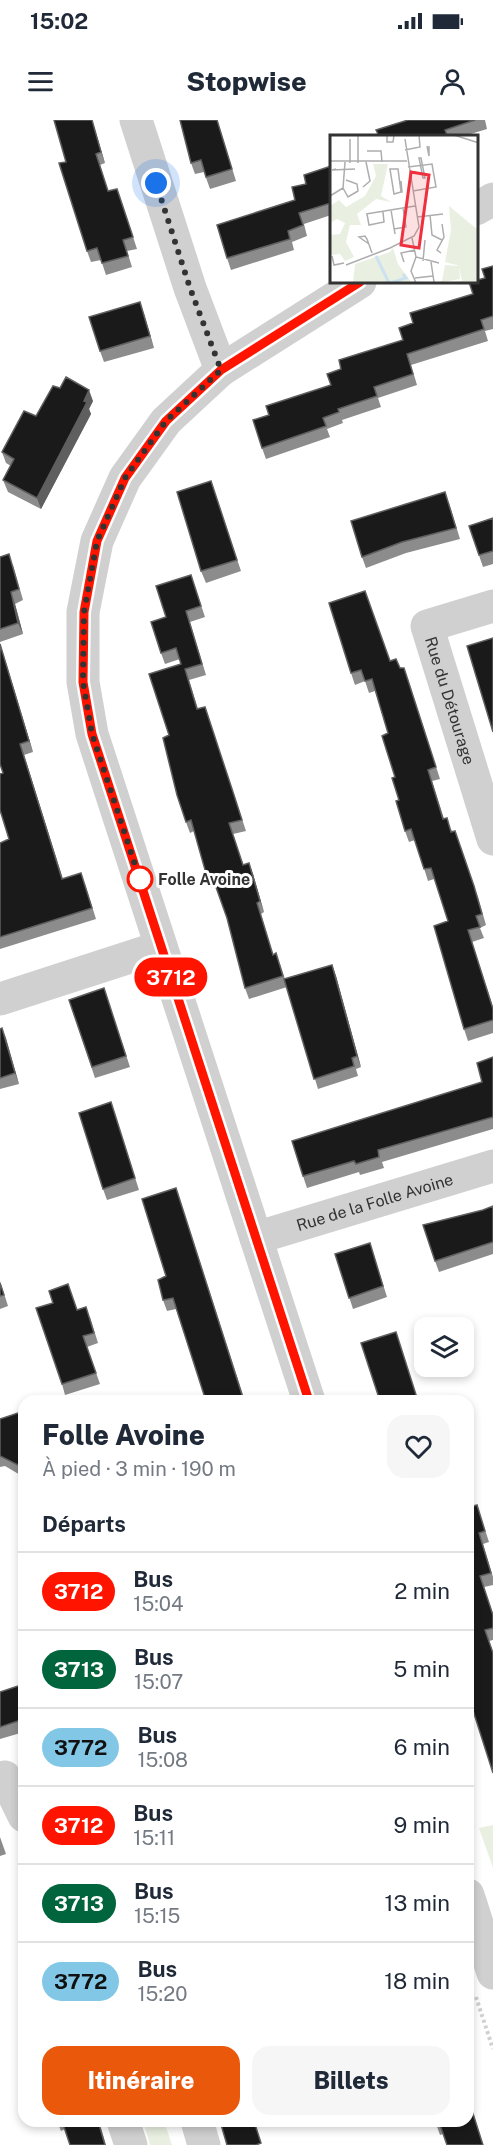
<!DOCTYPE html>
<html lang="fr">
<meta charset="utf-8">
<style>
body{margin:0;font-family:"Public Sans",sans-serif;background:#f6f6f7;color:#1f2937;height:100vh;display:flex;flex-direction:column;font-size:22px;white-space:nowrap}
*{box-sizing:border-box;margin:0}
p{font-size:20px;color:#747a83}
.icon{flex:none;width:33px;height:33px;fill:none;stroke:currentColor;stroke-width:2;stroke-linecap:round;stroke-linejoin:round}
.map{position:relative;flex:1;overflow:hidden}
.drawer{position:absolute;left:18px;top:1275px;width:456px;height:732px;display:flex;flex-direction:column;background:#fff;border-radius:18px;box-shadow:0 3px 9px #0003}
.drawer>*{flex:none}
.badge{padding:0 12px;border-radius:20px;font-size:21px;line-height:39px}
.tools{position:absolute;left:414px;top:1197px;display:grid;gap:12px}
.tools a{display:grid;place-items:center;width:60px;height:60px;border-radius:12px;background:#fff;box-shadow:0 3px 9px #0003;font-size:30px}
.you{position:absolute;width:30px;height:30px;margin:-15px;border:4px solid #fff;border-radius:50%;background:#1a73e8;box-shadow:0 0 0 9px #1a73e833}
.map>.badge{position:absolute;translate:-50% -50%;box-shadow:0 0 0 3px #fff}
h2{padding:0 24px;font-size:22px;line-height:54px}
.round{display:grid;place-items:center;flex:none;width:63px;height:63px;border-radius:18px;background:#f6f6f7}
.overview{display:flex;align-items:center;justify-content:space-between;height:102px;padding:0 24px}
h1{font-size:28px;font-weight:800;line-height:45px}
.button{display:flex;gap:12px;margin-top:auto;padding:12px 24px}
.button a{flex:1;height:69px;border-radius:18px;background:#ea580c;color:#fff;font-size:24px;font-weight:800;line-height:69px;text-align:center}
.button a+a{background:#f6f6f7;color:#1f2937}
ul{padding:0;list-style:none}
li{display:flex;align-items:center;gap:18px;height:78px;padding:0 24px;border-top:2px solid #e0e1e3}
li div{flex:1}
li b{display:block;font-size:22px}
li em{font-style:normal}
li .badge{min-width:66px;font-weight:700;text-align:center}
.status{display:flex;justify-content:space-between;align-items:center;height:42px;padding:0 30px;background:#fff;direction:ltr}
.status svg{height:16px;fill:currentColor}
header{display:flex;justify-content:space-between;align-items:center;height:78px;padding:0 24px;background:#fff;font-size:27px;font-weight:800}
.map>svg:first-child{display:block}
</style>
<div class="status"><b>15:02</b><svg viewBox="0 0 49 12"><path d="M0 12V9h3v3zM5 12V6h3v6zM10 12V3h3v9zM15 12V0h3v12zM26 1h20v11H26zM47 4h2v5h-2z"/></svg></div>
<header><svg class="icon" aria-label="menu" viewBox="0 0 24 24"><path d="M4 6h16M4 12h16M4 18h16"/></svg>Stopwise<svg class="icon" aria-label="person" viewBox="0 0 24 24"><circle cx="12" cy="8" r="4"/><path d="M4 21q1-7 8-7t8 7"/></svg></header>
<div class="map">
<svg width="493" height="2025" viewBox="0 0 493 2025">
<rect width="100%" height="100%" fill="#fff"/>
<path fill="#e9f0e1" d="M493,1705v43l-14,-40z
M143,2001h21l8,24h-22z"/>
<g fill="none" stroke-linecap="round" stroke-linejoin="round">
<path stroke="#d0d0d0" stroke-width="4" stroke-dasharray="3 3" stroke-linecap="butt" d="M476,1877l17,52"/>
<g stroke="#d0d0d0" stroke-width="33">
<path d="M136,0l54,168 31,82"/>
<path d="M476,89l17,-10"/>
<path id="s1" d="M493,486l-66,20 66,213"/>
<path d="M0,879l161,-52"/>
<path id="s2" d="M256,1118l237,-72"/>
<path d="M309,1281l-217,-667 -9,-52v-70l14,-71 28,-63 41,-57 55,-51 139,-88"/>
<path d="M5,1657l19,39"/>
<path d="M468,1775l25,78"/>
<path d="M123,2001l8,24"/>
<path d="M197,2001l7,24"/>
</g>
</g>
<path fill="#8c8c8c" d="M54,0h38l13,43 -5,2 8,26 13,9 16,49 -10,2 5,16 -26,8 -5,-15 -10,2 -4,-11 -21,-89z
M217,0l19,61 -26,8 -6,-17 -9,2 -4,-11z
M408,0h77l2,9 -23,7h-85z
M331,46v49l-27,9 3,12 -15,6 2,8 -63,20 -4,-12 68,-58 11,-16z
M493,146v63l-8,2 3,10 -77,24 6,20 -39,13 3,9 -39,13 1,3 -16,6 3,8 -64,22 -4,-11 7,-33 62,-30 10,-16 62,-29 10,-17 60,-29z
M144,194l10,34 -50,14 -4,-11z
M93,281l-4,8 2,5 -50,95 -33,-17 -5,-12 8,-14 -5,-3 -4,-11 34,-36z
M211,361l30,90 -35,12 -5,-12z
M449,383l11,36 -54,14 -40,15 -4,-11z
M493,398v46l-10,3 -14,-41z
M0,437l13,8 10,35 -8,4 8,30 -23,8z
M191,455l14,42 -15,5 16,53 -17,5 9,29 7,-2 41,124 -13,3 10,31 6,-2 4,11 11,38 -3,2 12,41 7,9 5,15 47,-14 4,11 25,91 -5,2 2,7 -40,13 -31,-102 -38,12 -4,-11 -18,-70 -11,-31 -5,1 -4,-11 -13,-46 -4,2 -4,-11 -17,-87 12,-71 -1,-5 -15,5 -4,-11 5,-36z
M0,523l33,109 -9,3 39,124 22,5 11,35 -96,30v-106l9,-4 -6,-66z
M390,541l10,7 8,11 32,100 -8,2 12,38 8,12 26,66 8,28 -6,3 4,10 -12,4 21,65v26l-25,8 -4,-12 -16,-108 -14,-42 -6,2 -13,-41 -6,2 -4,-11 -10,-54 -7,-44 -13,-42 -6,2 -4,-12 -10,4 -4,-12z
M104,868l26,79 -35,11 -26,-78z
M2,908l17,56 -19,5v-60z
M493,937v72l-111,33 2,6 -24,7 -1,-3 -52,16 -4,-12 179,-94z
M111,982l28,88 -32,10 -4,-11z
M180,1080l65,201h-39l-30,-92 -9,2 -4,-11 3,-24z
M493,1086v48l-54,18 -4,-11 48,-51z
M370,1123l17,54 -34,12 -18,-55z
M0,1161l8,25 -8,3z
M77,1190l13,7 8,26 -11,4 13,37 -35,11 -3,-11z
M24,1291v64l-2,1 -17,-10 -5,1v-48z
M477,1385l12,37 -6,2 10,33v8l-9,2 9,27v26l-4,1 -21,54 2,-188z
M24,1564v48l-24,7v-47z
M0,1717l6,17 -6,2z
M468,1976l15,49h-36l-4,-11 -3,1 -5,-14h33z
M57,2001h42l7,24h-36l-5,-16 -4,2z"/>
<path fill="#5f5f5f" d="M92,0l13,43 -4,-11z
M140,182l4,12 10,34 -4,-12z
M89,270l4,11 -4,8 2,5 -50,95 -4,-11z
M11,472l4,12 8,30 -5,-11z
M0,523l33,109 -4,-11z
M20,624l4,11 42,135 -4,-11z
M249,743l4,11 11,38 -4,-11z
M332,845l4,11 25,91 -4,-11z
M2,908l4,10 13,46 -4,-11z"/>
<path fill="#1a1a1a" stroke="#5f5f5f" stroke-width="1.5" d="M54,0h38l9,32 -5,2 12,37 9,-2 16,48 -10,3 5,16 -26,7 -5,-15 -10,3 -28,-88 7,-1z
M180,0h37l15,49 -26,8 -5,-17 -10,3z
M408,0h67l-30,10 2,5 -3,1h-65l-3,-6z
M331,46v37l-32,10 4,12 -15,6 2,8 -63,19 -10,-33 78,-25 -3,-13 14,-3 -2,-9z
M493,146v50l-12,4 3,9 -77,25 6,20 -39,13 3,9 -39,13 1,3 -16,6 3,8 -64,22 -9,-28 16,-5 -3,-9 65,-21 -4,-11 14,-5 -2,-9 64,-20 -4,-12 14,-5 -3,-10 63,-19 -4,-12h8v-2l8,-2 -3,-9z
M140,182l10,34 -50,15 -11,-34z
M66,257l23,13 -5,11 3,1 -50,96 -34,-18 11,-21 -12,-7 22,-41 12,5 17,-30 7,2z
M211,361l26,79 -36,11 -24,-79z
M445,372l11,36 -54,14 -40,15 -11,-36z
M493,398v33l-14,4 -10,-29z
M9,434l10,35 -8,3 7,31 -18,6v-72z
M191,455l10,31 -15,5 16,53 -17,5 12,40 8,-2 28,85 9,28 -13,3 14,42 6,-2 11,38 -3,2 16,52 3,-2 7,23 -38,12 -18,-70 -15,-42 -5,1 -16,-57 -5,2 -9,-27 -14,-57 6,-3 -20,-61 32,-10 -5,-16 -15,5 -10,-31 15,-5 -10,-31z
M365,471l25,70 6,-2 4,9h4l32,99 -8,3 15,49 4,-1 4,14 4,-1 19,55 8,28 -6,2 4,11 -12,3 25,79v11l-29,9 -30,-103 14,-5 -17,-53 -7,1 -13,-40 -6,2 -9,-30 3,-1 -7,-22 3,-1 -13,-41 6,-3 -16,-54 -7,2 -4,-11 -10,3 -22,-70z
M493,518v94l-26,-86z
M0,524l29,97 -9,3 42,135 19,-6 11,35 -92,29v-94l9,-4 -9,-29v-36l3,-1 -3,-9z
M332,845l25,91 -5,2 2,8 -40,13 -30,-100z
M104,868l22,68 -34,11 -23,-67z
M2,908l13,45 -15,5v-49z
M493,937v60l-115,33 1,7 -10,3 -13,4 -2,-3 -51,15 -11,-35 190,-59 -5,-19z
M111,982l24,76 -32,11 -24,-76z
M176,1068l68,213h-38l-33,-103 -10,2 -5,-20 8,-4 -24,-77z
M493,1086v36l-58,19 -12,-36 60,-15z
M370,1123l13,43 -34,12 -14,-44z
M0,1163l4,12 -4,1z
M68,1164l9,26 9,-3 8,26 -11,3 13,37 -34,11 -26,-76 17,-5 -4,-12z
M396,1212l22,69h-38l-19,-58z
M24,1291v52l-6,2 -18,-9v-37z
M468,1381l2,6 7,-2 8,26 -6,2 12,40 -11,3 13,39v13l-8,2 8,23v120l-25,-78z
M24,1564v35l-24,8v-35z
M24,1725v12l-3,-11z
M468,1978l15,47h-36l-8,-23 -3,2 -1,-3h33z
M62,2001h36l7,24h-35z
M220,2001h34l7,22 -5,2h-29z"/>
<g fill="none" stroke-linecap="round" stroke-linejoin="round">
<defs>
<path id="line" d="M309,1281l-217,-667 -9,-52 1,-70 13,-71 28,-63 41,-57 55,-51 139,-88"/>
</defs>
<use href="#line" stroke="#fff" stroke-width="14"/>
<use href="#line" stroke="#ff1400" stroke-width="9"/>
<path stroke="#333" stroke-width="6" stroke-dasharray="0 10.8" d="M140,759l2,7 -50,-152 -9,-52 1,-70 13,-71 28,-63 41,-57 55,-51 -31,-82 -34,-105"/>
</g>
<circle fill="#fff" stroke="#ff1400" stroke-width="3" cx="140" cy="759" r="12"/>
<g text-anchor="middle" stroke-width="6" stroke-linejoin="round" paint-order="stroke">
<g font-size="16" fill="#333" stroke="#fff">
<text dy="6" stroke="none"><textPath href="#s1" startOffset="147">Rue du Détourage</textPath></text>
<text dy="6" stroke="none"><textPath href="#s2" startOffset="124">Rue de la Folle Avoine</textPath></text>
</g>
<g font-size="16" font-weight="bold" fill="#333" stroke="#fff" text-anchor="start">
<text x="158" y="765">Folle Avoine</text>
</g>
</g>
<g transform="translate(330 15)">
<rect width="148" height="148" fill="#fff"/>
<path d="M43,29h15l-7,32 10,6 -15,-3 -19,15 4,11h-11l-4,17 8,15 -9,4 -5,-7 -10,1v-20l10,-1 5,-11 -8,-4 -7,4v-17l9,-6 7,7 19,-11 11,-20zM119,71l29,24v53h-28l12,-2 -3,-14 1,12 -23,4 5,-2 3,-16 15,1 -15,-4 6,-32zM63,113l5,16 14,19h-59l2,-19 35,-12z" fill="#e9f0e1"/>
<path fill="none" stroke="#cde2f0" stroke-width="3" d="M46,121l13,27M60,148l16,-5 -3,-4"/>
<path fill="none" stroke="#adadad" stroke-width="1.5" d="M28,0v28M57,0v7h6l1,-7M124,0l25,8M20,4v24M97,11l2,10v-10M75,15l15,-3 -1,-12M37,16h14l1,11M89,23h2l4,20h-2zM0,26h77M78,32l24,-3 4,23 -23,4M6,34l-4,1 23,-1M71,46l1,11h-1l-7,2 -4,-25h8l3,23M33,52l7,-6 -4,-19M13,53l5,9 10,-6 -1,-7 -11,-4M0,61l13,-8 2,-26M61,75l4,24M36,79l49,-8M37,79l2,11 15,-3 -1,-10M100,80l2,20 10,5M87,82l26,-3M64,94l12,-2 -3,-19M82,103l4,19 23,6M39,109l-10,-7 6,-1 2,3 5,14M60,113l24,-12 5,-9 -14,-88M111,118l-4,-3 7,-13 -2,-13M2,121l2,9 10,-2M86,122l-5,14 5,12M93,126l2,-21M74,127l-3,-9 14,-3M101,127l3,20M16,130l44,-17M85,143l18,-2"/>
<path fill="#ef303e" fill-opacity="0.15" stroke="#ef303e" stroke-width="3" d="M81,37l18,3 -10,73 -18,-3z"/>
<rect width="148" height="148" fill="none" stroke="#333" stroke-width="3"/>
</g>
</svg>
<div class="tools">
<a><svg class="icon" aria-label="layers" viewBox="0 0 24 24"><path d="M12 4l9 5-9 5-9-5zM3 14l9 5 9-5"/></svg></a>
</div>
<div class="you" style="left:156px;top:63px"></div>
<b class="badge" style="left:171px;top:857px;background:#ff1400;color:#fff">3712</b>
<section class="drawer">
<div class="overview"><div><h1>Folle Avoine</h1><p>À pied · 3 min · 190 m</p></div><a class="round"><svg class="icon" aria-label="heart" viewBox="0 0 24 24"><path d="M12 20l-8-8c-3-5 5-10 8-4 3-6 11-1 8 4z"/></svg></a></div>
<h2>Départs</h2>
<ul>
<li><span class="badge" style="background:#ff1400;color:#fff">3712</span><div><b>Bus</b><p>15:04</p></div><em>2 min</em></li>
<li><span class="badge" style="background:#00643c;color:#fff">3713</span><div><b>Bus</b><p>15:07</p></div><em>5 min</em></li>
<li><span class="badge" style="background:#82c8e6;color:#111">3772</span><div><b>Bus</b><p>15:08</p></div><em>6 min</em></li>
<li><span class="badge" style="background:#ff1400;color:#fff">3712</span><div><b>Bus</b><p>15:11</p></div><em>9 min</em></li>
<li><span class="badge" style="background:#00643c;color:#fff">3713</span><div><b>Bus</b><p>15:15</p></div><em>13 min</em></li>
<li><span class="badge" style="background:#82c8e6;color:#111">3772</span><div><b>Bus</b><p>15:20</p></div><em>18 min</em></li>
</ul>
<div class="button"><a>Itinéraire</a><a>Billets</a></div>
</section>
</div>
